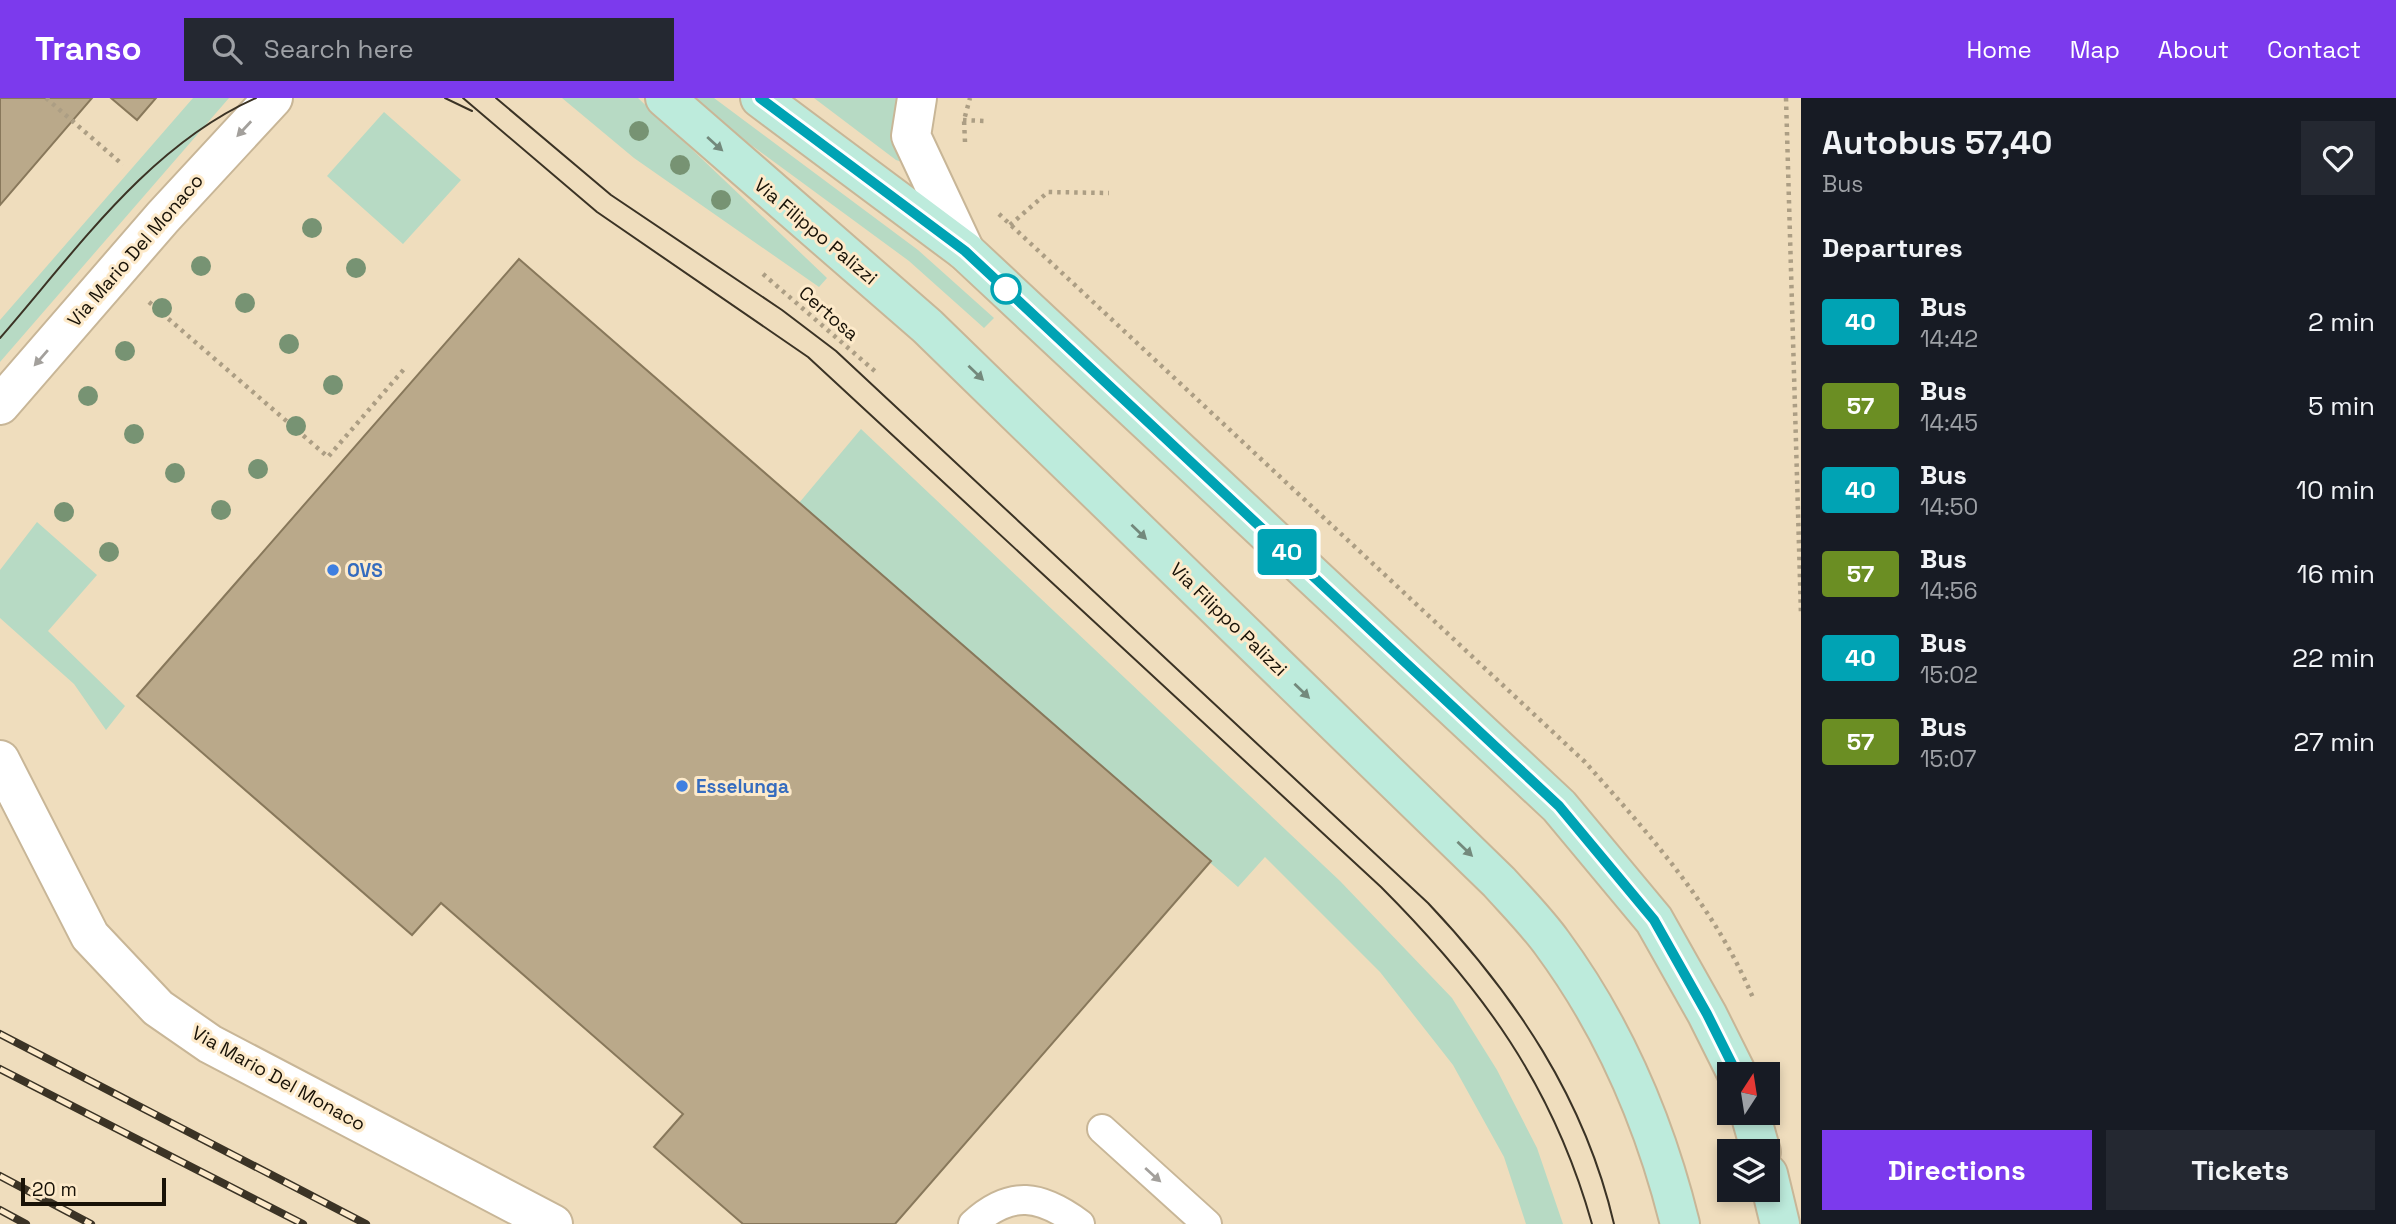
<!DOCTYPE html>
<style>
body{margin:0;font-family:"Space Grotesk",sans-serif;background:#242831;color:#f1f3f6;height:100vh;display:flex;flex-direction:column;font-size:26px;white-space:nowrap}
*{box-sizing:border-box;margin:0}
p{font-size:23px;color:#9ea1a6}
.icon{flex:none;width:38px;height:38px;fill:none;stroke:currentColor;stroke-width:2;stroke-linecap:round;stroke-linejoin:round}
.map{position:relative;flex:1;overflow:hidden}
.sheet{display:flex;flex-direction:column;background:#171b24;width:595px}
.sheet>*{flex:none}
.badge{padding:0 14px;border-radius:5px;font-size:24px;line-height:46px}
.needle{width:46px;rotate:12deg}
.buttons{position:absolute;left:1717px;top:964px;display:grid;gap:14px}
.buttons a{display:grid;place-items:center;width:63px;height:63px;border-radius:0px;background:#171b24;box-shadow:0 4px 10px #0003;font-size:35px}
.scale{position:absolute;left:21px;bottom:18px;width:145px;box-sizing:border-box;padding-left:7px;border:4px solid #181207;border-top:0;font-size:19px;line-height:24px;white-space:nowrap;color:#181207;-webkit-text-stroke:5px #fdeaca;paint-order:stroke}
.map>.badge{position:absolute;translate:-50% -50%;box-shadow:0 0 0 4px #fff}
h2{padding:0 21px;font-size:26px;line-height:63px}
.round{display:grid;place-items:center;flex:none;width:74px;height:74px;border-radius:0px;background:#242831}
.summary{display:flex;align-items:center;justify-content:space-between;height:119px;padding:0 21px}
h1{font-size:33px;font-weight:700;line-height:52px}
.action{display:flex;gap:14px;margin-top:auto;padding:14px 21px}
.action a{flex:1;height:80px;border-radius:0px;background:#7c3aed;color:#fff;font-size:28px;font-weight:700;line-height:80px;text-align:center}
.action a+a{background:#242831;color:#f1f3f6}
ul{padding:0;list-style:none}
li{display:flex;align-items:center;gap:21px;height:84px;padding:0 21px}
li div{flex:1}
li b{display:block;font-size:26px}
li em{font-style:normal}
li .badge{min-width:77px;font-weight:700;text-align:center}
header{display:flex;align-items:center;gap:42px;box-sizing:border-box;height:98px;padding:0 35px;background:#7c3aed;color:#fff}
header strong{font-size:33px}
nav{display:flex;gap:38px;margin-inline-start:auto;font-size:24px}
.search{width:490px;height:63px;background:#242831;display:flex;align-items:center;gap:18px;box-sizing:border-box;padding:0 24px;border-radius:0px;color:#9ea1a6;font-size:26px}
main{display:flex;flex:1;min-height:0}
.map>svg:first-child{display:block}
</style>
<header>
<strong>Transo</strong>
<div class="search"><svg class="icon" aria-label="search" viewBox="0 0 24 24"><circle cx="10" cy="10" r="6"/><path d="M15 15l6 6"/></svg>Search here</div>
<nav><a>Home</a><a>Map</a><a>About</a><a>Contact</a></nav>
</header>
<main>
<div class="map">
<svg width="1801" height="1126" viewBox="0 0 1801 1126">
<rect width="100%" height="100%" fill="#efddbd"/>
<path fill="#b7dac4" d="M193,0h36l-229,264v-42z
M562,0h76l189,180 -8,9 -185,-129z
M693,0h21l204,152 76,68 -10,10 -75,-67 -200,-147z
M814,0h90l-2,64 -6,-2z
M384,14l77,68 -58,64 -76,-68z
M861,331l479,452 112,117 45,72 40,78 26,76h-37l-22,-67 -51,-92 -73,-93 -115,-115 -27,30 -439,-384z
M37,424l60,53 -49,56 77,75 -19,24 -32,-46 -74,-66v-48z"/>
<path fill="#baa98a" stroke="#88785b" stroke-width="2" d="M0,0h92l-92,107z
M111,0h45l-19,22z
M519,161l692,602 -316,363h-152l-89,-77 29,-33 -242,-211 -29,32 -275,-239z"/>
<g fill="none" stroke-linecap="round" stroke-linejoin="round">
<defs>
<path id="service" d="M1102,1031l105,95
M973,1126c38,-35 68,-29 107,0"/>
<path id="minor" d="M917,0l-6,38 54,115
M0,307l163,-188 110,-119
M0,662l90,176 68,72 52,36 343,180"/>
<path id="secondary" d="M665,0l262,228 572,556c18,20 37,39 53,61 62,84 103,180 128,281
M760,0l205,153 594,555 95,114 53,94 30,60
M1750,1015l11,39
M1768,1076l12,50"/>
</defs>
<use href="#service" stroke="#c8b697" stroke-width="32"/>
<use href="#minor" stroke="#c8b697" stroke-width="42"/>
<use href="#secondary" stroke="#c8b697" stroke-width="42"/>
<path stroke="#ac9e84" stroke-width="4.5" stroke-dasharray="3.5 5" stroke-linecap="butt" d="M46,0l77,67
M1786,0l15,517
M963,22l22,1
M965,44l-1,-22 6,-22
M999,116l586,548c64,72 130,145 168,236
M1010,127l38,-33 61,1
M763,176l114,99
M149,204l179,155 77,-89"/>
<use href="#service" stroke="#fff" stroke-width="28"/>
<use href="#minor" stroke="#fff" stroke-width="38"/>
<use href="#secondary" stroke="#bdebdc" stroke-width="38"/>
<path stroke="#3b3325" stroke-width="2" d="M445,0l27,13
M463,0l134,114 211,145 573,530c101,101 172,198 211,337
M496,0l115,97 171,115 54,41 592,552c87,92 157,196 186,321
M0,240c75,-86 148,-192 256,-240"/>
<defs>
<path id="rail" d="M0,936l366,190
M0,971l303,155
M0,1078l91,48
M0,1112l26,14"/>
</defs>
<use href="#rail" stroke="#3b3325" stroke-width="8"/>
<use href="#rail" stroke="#fdeaca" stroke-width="5" stroke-dasharray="16" stroke-linecap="butt"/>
</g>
<g fill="#779373">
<circle cx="639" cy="33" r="10"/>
<circle cx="680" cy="67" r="10"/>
<circle cx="721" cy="102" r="10"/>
<circle cx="312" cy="130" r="10"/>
<circle cx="201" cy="168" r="10"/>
<circle cx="356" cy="170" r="10"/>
<circle cx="245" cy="205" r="10"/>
<circle cx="162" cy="210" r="10"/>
<circle cx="289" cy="246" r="10"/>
<circle cx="125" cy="253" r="10"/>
<circle cx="333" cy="287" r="10"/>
<circle cx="88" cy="298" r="10"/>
<circle cx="296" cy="328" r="10"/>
<circle cx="134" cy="336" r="10"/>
<circle cx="258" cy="371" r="10"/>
<circle cx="175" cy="375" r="10"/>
<circle cx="221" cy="412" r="10"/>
<circle cx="64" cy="414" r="10"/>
<circle cx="109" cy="454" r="10"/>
</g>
<defs><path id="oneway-solid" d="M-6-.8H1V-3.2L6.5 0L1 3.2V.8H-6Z" transform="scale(1.75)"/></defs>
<g fill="#a3a09c">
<use href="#oneway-solid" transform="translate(244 31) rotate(133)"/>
<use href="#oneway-solid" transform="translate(41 260) rotate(131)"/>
<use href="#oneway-solid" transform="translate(1153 1077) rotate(42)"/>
</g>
<g fill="#73897c">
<use href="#oneway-solid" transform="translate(715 46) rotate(42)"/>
<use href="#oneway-solid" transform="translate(976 275) rotate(44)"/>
<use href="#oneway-solid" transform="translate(1139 434) rotate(44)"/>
<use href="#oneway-solid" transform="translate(1302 593) rotate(44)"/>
<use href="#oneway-solid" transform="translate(1465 751) rotate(44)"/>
</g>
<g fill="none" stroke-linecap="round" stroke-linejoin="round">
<defs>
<path id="line" d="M760,0l205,153 594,555 95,114 53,94 30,60"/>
</defs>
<use href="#line" stroke="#fff" stroke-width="16"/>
<use href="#line" stroke="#00a3b4" stroke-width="10"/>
</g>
<circle fill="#fff" stroke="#00a3b4" stroke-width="3.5" cx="1006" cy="191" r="14"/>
<g fill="#3f7fe0" stroke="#fdeaca" stroke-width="2.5">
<circle cx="333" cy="472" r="7"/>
<circle cx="682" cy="688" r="7"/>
</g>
<g text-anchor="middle" stroke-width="6" stroke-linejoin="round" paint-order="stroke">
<g font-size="19" fill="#181207" stroke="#fdeaca">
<text transform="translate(816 133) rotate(40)" y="7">Via Filippo Palizzi</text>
<text transform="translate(135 152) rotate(-49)" y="7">Via Mario Del Monaco</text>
<text transform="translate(829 215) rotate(41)" y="7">Certosa</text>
<text transform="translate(1229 521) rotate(44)" y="7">Via Filippo Palizzi</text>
<text transform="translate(279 980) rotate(29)" y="7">Via Mario Del Monaco</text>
</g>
<g font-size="19" font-weight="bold" fill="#366cbe" stroke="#fdeaca" text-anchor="start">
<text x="347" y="479">OVS</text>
<text x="696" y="695">Esselunga</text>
</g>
</g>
</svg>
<div class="buttons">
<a><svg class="needle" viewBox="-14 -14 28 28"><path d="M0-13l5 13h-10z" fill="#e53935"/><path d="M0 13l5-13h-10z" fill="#9ea1a6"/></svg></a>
<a><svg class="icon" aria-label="layers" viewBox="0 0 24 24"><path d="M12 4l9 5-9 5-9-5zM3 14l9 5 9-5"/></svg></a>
</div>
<div class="scale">20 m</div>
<b class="badge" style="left:1287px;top:454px;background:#00a3b4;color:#fff">40</b>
</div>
<section class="sheet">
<div class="summary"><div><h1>Autobus 57,40</h1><p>Bus</p></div><a class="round"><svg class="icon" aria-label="heart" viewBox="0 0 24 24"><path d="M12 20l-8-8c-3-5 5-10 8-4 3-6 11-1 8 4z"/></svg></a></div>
<h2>Departures</h2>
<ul>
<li><span class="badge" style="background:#00a3b4;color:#fff">40</span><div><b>Bus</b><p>14:42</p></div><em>2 min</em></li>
<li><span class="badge" style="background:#6b8e23;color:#fff">57</span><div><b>Bus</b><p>14:45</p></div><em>5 min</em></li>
<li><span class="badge" style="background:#00a3b4;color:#fff">40</span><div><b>Bus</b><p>14:50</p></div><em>10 min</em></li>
<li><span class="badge" style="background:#6b8e23;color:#fff">57</span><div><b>Bus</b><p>14:56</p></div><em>16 min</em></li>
<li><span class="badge" style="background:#00a3b4;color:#fff">40</span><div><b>Bus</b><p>15:02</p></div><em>22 min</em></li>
<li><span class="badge" style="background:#6b8e23;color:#fff">57</span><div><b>Bus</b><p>15:07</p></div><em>27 min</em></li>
</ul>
<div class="action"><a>Directions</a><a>Tickets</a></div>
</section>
</main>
